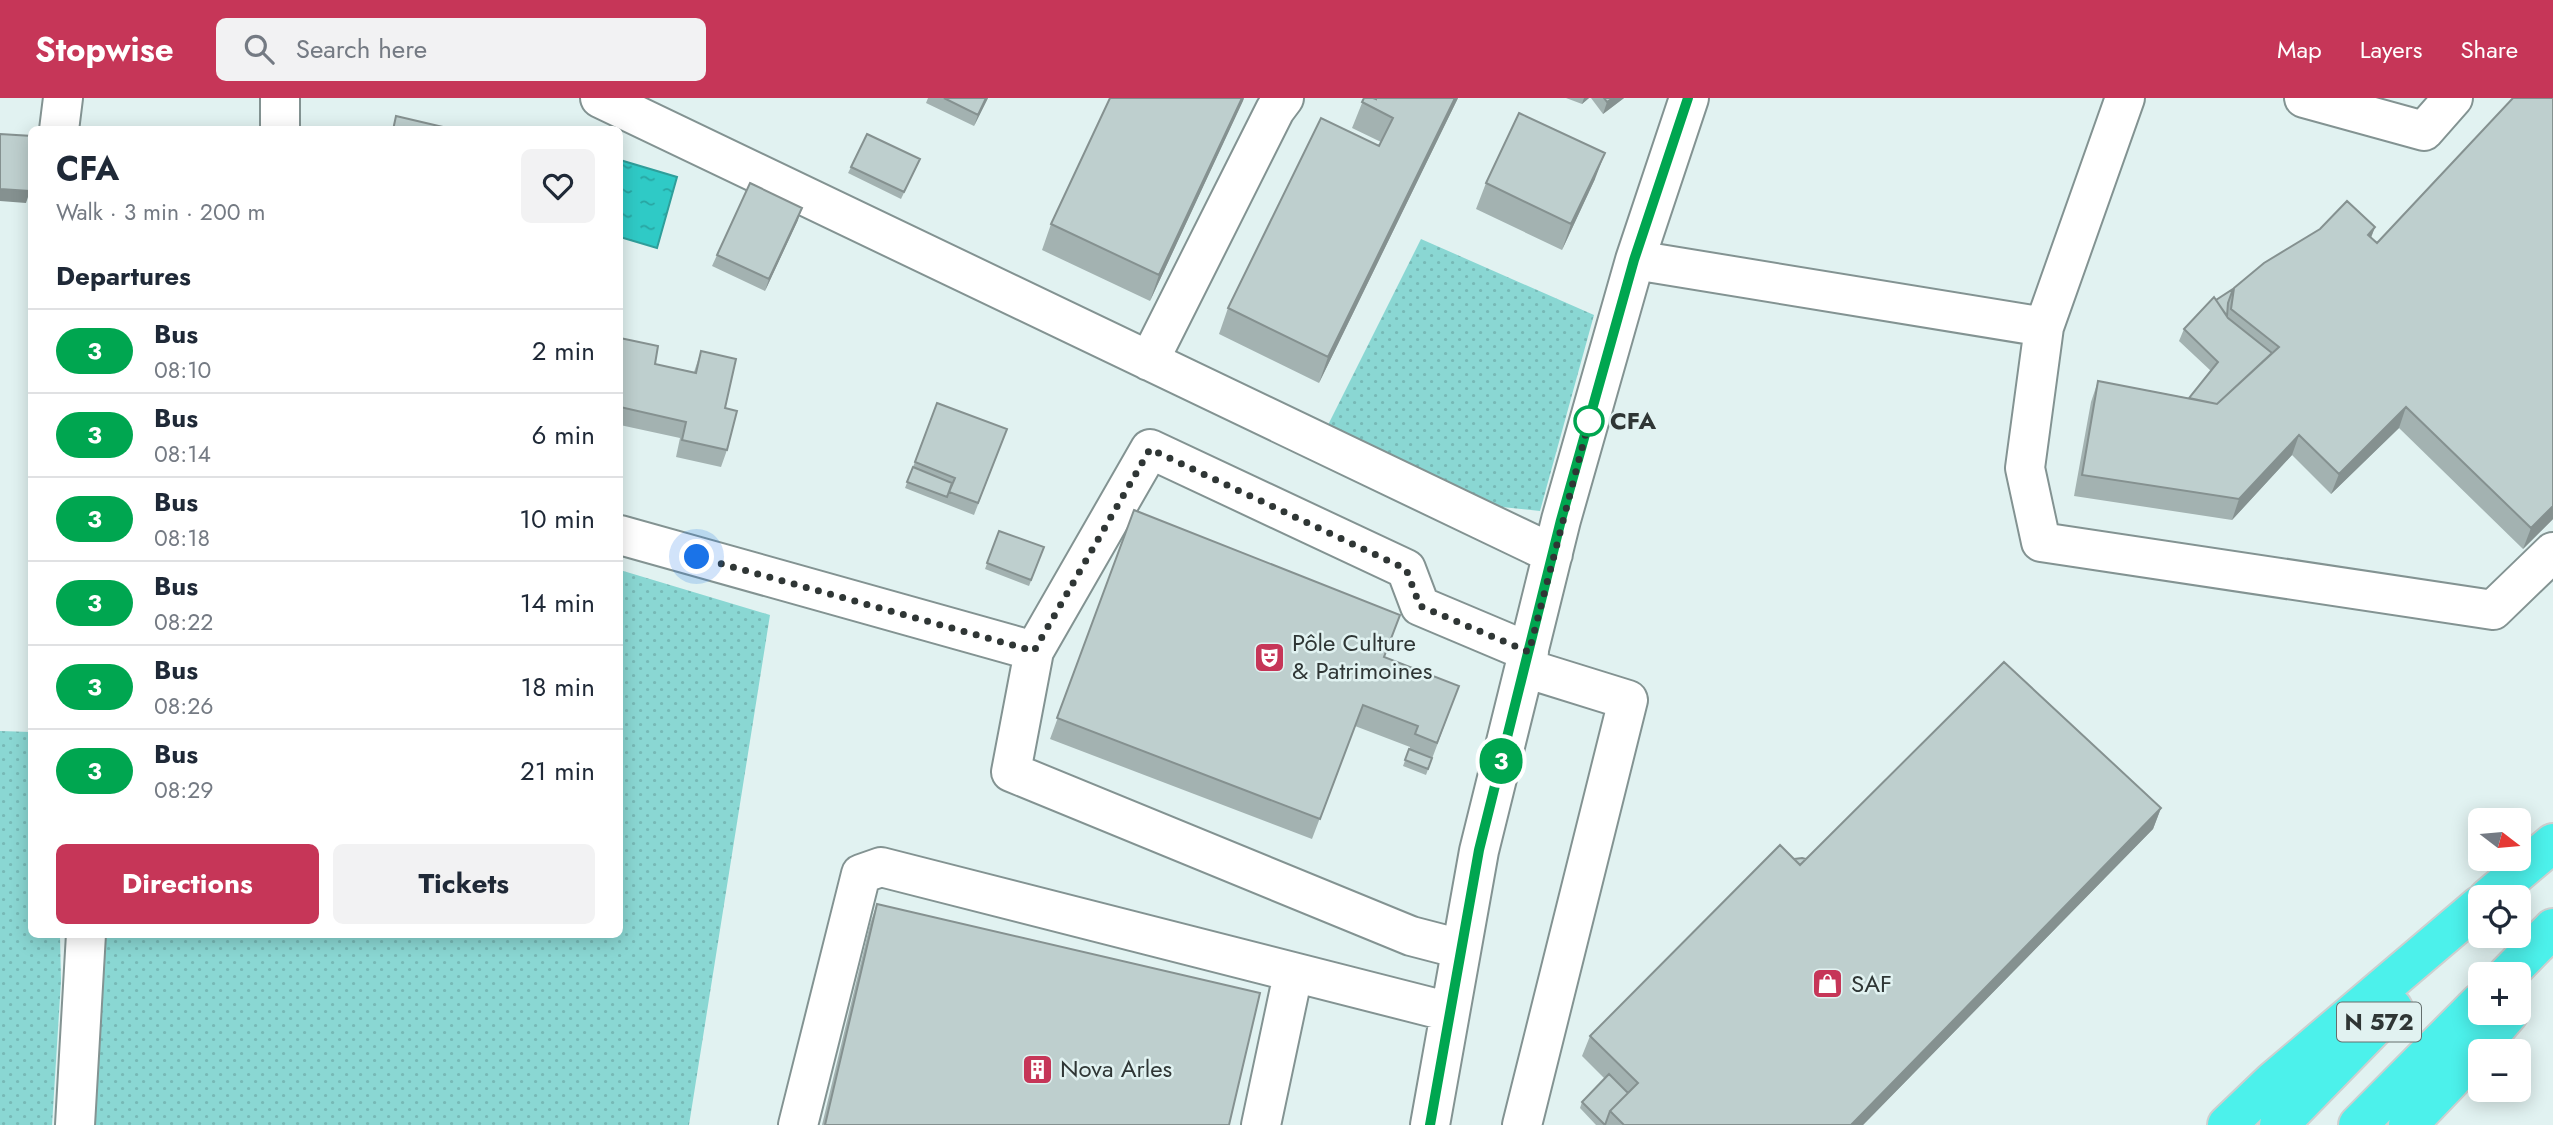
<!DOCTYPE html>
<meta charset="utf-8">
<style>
body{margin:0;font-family:Jost,sans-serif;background:#f2f2f3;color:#1f2937;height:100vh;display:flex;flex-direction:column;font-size:26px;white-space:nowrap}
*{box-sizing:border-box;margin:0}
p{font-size:23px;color:#747a83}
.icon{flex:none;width:38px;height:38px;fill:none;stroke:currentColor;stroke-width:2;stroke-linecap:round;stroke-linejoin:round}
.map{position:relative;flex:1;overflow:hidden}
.details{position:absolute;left:28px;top:28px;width:595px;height:812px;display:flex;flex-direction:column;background:#fff;border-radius:10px;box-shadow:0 4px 18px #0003}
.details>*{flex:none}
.badge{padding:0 14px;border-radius:23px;font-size:24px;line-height:46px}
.needle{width:46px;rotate:106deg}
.tools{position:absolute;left:2468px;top:710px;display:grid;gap:14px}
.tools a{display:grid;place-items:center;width:63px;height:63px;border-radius:10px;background:#fff;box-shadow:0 4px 18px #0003;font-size:35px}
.you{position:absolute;width:35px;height:35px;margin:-18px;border:5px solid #fff;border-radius:50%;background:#1a73e8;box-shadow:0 0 0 10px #1a73e833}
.map>.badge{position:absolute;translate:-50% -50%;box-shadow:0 0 0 4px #fff}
h2{padding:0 28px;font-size:26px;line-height:63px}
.round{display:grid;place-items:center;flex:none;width:74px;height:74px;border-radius:10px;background:#f2f2f3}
.head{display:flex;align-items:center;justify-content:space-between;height:119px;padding:0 28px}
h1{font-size:33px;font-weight:700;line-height:52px}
.primary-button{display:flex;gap:14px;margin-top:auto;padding:14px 28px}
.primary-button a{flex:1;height:80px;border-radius:10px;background:#c63658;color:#fff;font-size:28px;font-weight:700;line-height:80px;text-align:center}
.primary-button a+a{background:#f2f2f3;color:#1f2937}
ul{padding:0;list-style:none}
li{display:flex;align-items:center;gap:21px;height:84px;padding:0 28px;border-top:2px solid #e0e1e3}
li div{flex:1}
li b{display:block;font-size:26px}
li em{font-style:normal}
li .badge{min-width:77px;font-weight:700;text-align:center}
header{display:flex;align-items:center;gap:42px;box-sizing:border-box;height:98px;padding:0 35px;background:#c63658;color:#fff}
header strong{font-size:33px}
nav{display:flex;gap:38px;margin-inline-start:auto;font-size:24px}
.search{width:490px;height:63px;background:#f2f2f3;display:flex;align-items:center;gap:18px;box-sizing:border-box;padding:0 24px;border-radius:10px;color:#747a83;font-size:26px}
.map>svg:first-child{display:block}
</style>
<header>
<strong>Stopwise</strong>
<div class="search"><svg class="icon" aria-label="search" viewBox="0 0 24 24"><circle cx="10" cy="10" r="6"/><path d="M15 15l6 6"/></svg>Search here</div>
<nav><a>Map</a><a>Layers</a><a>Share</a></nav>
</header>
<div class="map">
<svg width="2553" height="1027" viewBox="0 0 2553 1027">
<defs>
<pattern id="grass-dots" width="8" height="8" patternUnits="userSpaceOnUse" patternTransform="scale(1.75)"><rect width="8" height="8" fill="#8ad7d3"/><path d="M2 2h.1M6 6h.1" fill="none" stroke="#77b9b6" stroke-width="1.8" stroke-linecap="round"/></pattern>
<pattern id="water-ripples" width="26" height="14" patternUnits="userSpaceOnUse" patternTransform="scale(1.75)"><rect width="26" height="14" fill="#2fcac6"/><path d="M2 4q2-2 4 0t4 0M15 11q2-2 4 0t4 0" fill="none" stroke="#28a5a2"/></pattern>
</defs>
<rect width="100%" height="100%" fill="#e1f2f1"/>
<path fill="url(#grass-dots)" d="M1421,141l173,76 -54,196 -38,-4 -175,-80z
M620,472l150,45 -81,510h-597l14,-190 514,-1z
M0,633l31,1 1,202 28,1 1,46 -9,144h-52z"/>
<path fill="url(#water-ripples)" stroke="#2f9e9a" stroke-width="2" d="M620,62l57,17 -20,71 -37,-11z"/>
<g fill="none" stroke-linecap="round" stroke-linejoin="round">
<defs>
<path id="minor" d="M280,0v32
M600,0l953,456
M2125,0l-81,229 -19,141 16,74 452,68 60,-58
M2304,0l120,33 29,-33
M59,32l4,-32
M1635,162l409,67
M1149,263l126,-251 9,-12
M620,437l414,116 -23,121 400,164 50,13
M1034,553l116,-202 256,120 14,37 109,46
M75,1027l11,-191
M798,1027l63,-251 20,-7 569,145
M1261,1027l32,-151
M1430,1027l49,-274 82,-331 74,-260 54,-162
M1522,1027l106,-425 -103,-32"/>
<path id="highway" d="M2488,800l65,-55
M2507,877l46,-47
M2227,1027l46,-44 207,-176
M2279,1027l114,-117
M2358,1027l122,-123
M2408,1027l43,-45 58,-67"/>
</defs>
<use href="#minor" stroke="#839392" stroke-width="42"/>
<use href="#highway" stroke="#cdcfcf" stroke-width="42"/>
<use href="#minor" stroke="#fff" stroke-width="38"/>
<use href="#highway" stroke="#4cf1eb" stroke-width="38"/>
</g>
<path fill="#a3b2b1" d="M928,0h60l-14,28 -48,-23z
M1244,0l-94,203 -108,-51 9,-26z
M1364,0l12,1v-1h82l-139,285 -100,-49 9,-26 151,-162 2,-4 -29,-14z
M1566,0h23l-7,6z
M1591,0h33l-21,16z
M2553,0v421l-30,30 -124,-121 -68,66 -39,-39 -60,65 -158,-24 17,-94 7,-21 91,17 22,-27 -32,-30 5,-12 32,-29 17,-11 142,-62 -4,11 6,5z
M917,68l-16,33 -53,-26 3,-6z
M1595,81l-33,71 -86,-41 10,-26z
M798,122l-33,71 -53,-25 5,-11z
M620,240l35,26 39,8 7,-21 24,57 2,42 -6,17 -45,-10 4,-19 -60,-13z
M937,305l70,26 -33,86 -69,-27z
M1134,412l251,147 74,29 -33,89 -23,-9 7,-19 -55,-21 -43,113 -262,-100z
M999,433l45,17 -15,38 -44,-17z
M2161,710l-8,21 -290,296h-267l-16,-17 2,-6 23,-23 -23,-23 8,-20 204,-177h12z
M877,806l352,221h-407l48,-201z"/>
<path fill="#859190" d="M986,0h2l-14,28 4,-11z
M1242,0h2l-1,3 -93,200 9,-26z
M1455,0h3l-139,285 9,-26z
M1584,0h5l-7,6z
M1613,0h11l-21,16 4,-12z
M1605,55l-10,26 -33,71 9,-26z
M0,91l30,2 -4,12 -26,-2z
M802,110l-4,12 -33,71 4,-12z
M2375,129l-8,20 1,-12z
M2406,309l-7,21 -68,66 8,-20z
M2299,337l-7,20 -60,65 7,-21z
M2553,408v13l-30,30 8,-21z
M2161,710l-8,21 -290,296h-12z"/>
<path fill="#becfce" stroke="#859190" stroke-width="2" d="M944,0h42l-8,17z
M1110,0h132l-83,177 -108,-51z
M1364,0h9l3,1v-1h79l-127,259 -100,-49 93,-190 58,28 14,-28 -31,-16z
M1604,0h9l-6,4z
M2513,0h40v408l-22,22 -125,-121 -67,67 -40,-39 -60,64 -157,-24 16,-94 119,23 62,-57 -48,-38 3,-21 30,-25 56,-34 27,-28 28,26 -7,8 9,8z
M1519,15l86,40 -34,71 -85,-41z
M396,18l47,11 -1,3h-49z
M0,36l32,2 -2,55 -30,-2z
M867,36l53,25 -16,33 -53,-25z
M750,85l52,25 -33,71 -52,-24z
M2233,191l-5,14 -1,13 -11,-16z
M2214,199l14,21 44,35 -55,51 -28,-6 29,-36 -34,-33z
M620,240l38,8 -3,18 41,9 5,-22 35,8 -11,49 12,3 -10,39 -45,-10 4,-18 -66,-15z
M937,305l70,26 -29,74 -29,-11 6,-14 -40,-16z
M913,369l39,16 -5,14 -40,-15z
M1134,412l266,105 -16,42 75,29 -22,57 -22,-9 3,-8 -55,-21 -43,114 -263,-101z
M999,433l45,16 -13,33 -44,-17z
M2004,564l157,146 -310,317h-227l-14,-14 28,-28 -48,-47 190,-191 20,20z
M1409,651l23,9 -4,11 -23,-9z
M1802,760l4,1 -6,6 -6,-6z
M877,806l383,89 -31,132h-404z
M1609,976l19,19 -18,18 -5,14 -23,-23z"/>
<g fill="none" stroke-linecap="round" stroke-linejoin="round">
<defs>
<path id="line" d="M1430,1027l49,-275 82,-330 73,-260 54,-162"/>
</defs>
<use href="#line" stroke="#fff" stroke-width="16"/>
<use href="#line" stroke="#00a650" stroke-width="10"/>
<path stroke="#2f3635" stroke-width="7" stroke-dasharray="0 12.6" d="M697,459l337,94 116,-202 256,120 14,37 109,46 60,-231"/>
</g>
<defs>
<symbol id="theatre-square" viewBox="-11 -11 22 22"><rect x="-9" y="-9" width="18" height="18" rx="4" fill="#c63658" stroke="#e1f2f1"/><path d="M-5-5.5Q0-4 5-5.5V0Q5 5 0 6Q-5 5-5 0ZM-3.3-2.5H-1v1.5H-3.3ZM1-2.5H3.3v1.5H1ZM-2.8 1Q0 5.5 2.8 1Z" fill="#fff"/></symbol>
<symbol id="shop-square" viewBox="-11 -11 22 22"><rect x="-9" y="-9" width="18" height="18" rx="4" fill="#c63658" stroke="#e1f2f1"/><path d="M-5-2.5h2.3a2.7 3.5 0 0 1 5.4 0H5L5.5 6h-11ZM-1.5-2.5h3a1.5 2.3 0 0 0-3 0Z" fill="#fff"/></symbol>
<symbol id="building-square" viewBox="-11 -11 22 22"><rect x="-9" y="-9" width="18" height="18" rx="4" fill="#c63658" stroke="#e1f2f1"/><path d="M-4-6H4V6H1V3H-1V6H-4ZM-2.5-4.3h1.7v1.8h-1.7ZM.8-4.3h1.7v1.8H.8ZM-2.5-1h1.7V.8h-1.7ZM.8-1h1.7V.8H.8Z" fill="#fff"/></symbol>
</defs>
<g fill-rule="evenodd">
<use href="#theatre-square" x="1252" y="542" width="35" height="35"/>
<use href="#shop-square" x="1810" y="868" width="35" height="35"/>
<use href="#building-square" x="1020" y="954" width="35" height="35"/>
</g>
<circle fill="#fff" stroke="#00a650" stroke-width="3.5" cx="1589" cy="323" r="14"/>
<g text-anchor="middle" stroke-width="5" stroke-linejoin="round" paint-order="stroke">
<rect fill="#e1f2f1" stroke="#646e6d" stroke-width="2" x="2337" y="904.5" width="84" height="39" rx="5"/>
<g font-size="23" font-weight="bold" fill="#2f3635">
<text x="2379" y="932">N 572</text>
</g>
<g font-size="24" font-weight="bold" fill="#2f3635" stroke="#e1f2f1" text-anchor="start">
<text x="1610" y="331">CFA</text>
</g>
<g font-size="24" fill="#2f3635" stroke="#e1f2f1" text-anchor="start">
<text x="1292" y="553">Pôle Culture<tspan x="1292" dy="28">&amp; Patrimoines</tspan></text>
<text x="1851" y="894">SAF</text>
<text x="1060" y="979">Nova Arles</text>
</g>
</g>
</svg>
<div class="tools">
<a><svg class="needle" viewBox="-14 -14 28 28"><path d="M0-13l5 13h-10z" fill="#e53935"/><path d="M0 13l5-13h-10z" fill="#747a83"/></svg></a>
<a><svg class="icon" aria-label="locate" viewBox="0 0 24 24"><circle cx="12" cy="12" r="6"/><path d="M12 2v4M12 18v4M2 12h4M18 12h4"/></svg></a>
<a>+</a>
<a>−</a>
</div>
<div class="you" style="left:697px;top:459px"></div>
<b class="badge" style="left:1501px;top:663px;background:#00a650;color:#fff">3</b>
<section class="details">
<div class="head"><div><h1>CFA</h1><p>Walk · 3 min · 200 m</p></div><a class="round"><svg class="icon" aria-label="heart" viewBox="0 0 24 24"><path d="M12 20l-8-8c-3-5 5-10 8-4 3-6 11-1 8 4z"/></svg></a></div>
<h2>Departures</h2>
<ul>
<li><span class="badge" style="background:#00a650;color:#fff">3</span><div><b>Bus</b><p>08:10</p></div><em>2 min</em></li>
<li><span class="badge" style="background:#00a650;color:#fff">3</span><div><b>Bus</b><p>08:14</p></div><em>6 min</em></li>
<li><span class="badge" style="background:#00a650;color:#fff">3</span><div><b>Bus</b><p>08:18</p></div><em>10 min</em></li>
<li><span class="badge" style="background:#00a650;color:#fff">3</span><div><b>Bus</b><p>08:22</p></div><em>14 min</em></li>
<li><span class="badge" style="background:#00a650;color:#fff">3</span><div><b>Bus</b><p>08:26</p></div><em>18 min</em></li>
<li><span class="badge" style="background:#00a650;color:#fff">3</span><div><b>Bus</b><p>08:29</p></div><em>21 min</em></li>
</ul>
<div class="primary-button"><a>Directions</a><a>Tickets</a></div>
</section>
</div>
